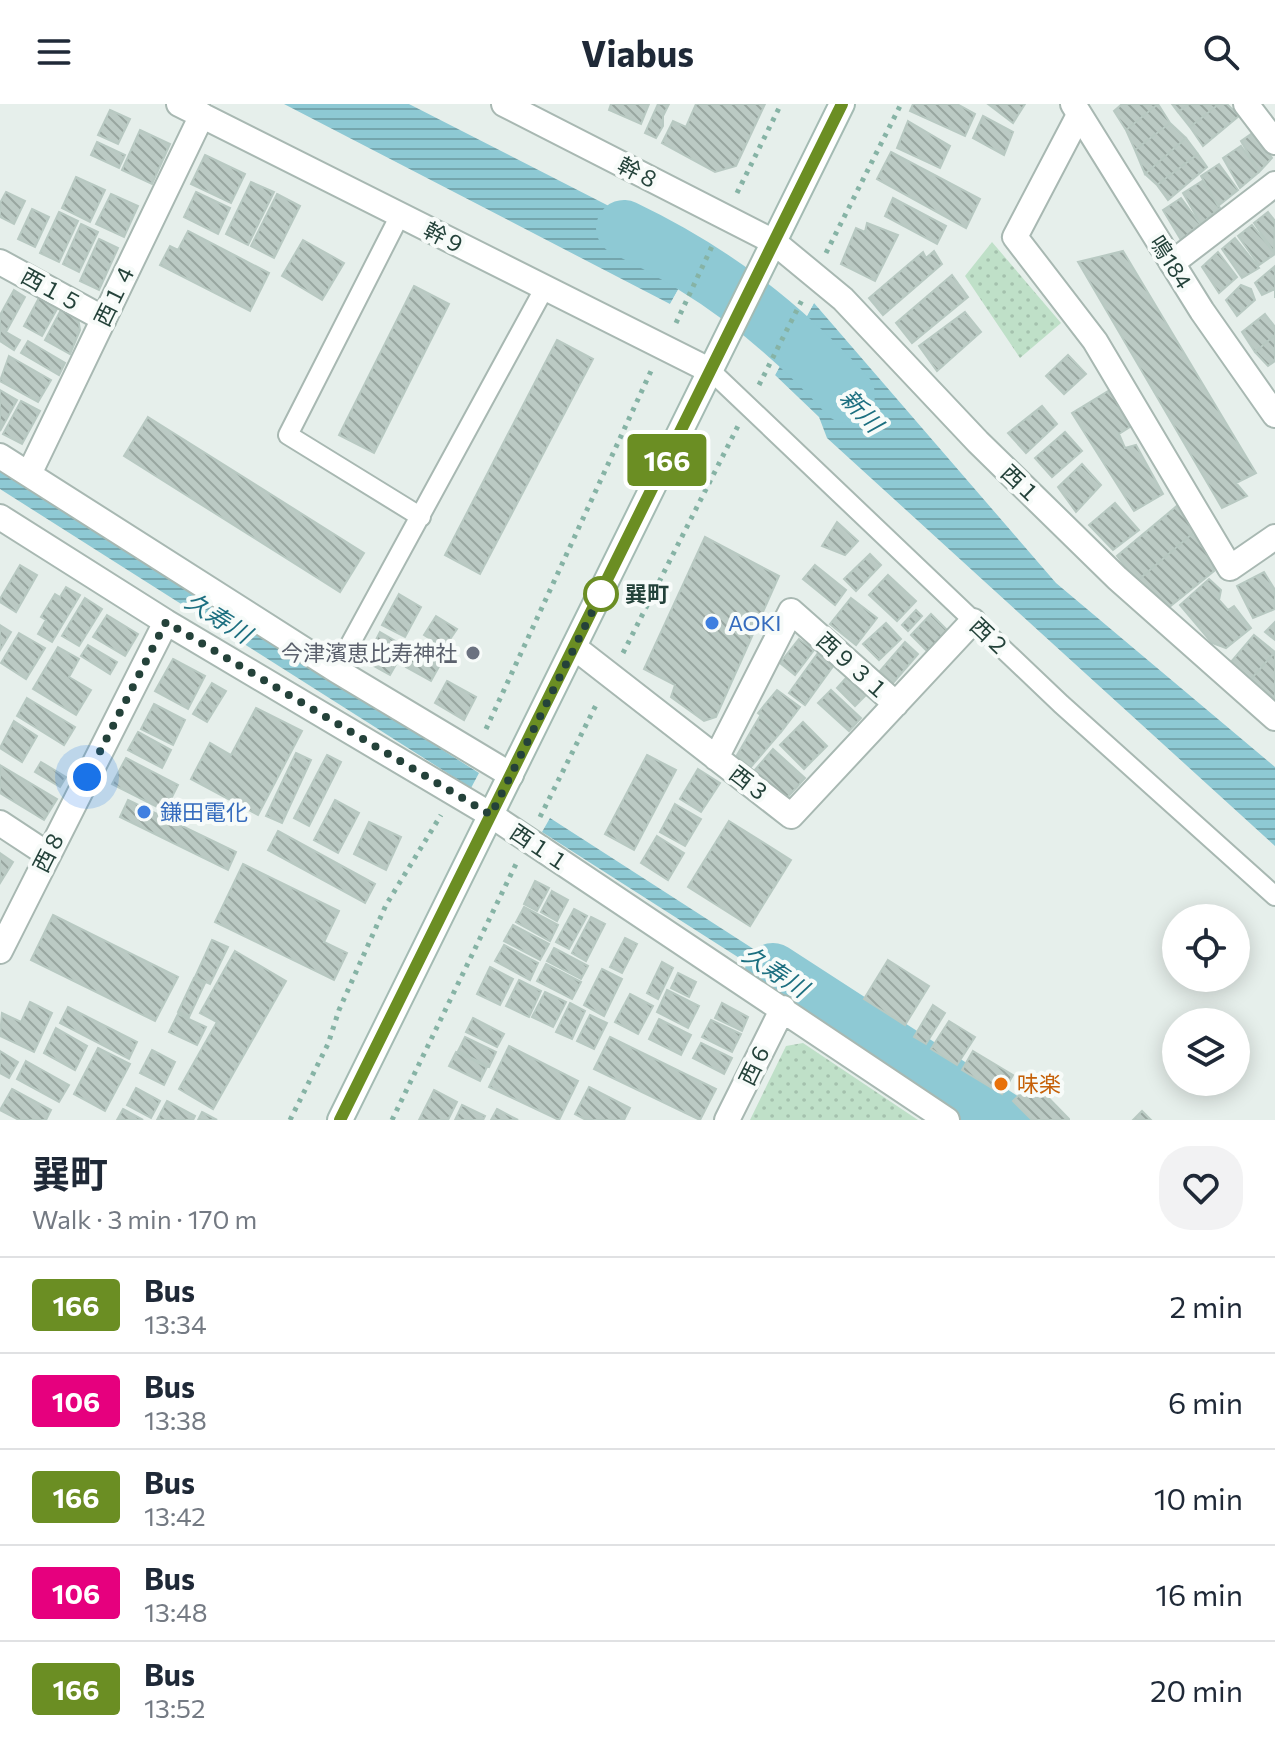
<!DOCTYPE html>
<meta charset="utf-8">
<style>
body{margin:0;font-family:Commissioner,"Noto Sans JP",sans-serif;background:#f2f2f3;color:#1f2937;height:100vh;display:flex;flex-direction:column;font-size:30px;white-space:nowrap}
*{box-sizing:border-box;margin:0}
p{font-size:26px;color:#747a83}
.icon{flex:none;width:44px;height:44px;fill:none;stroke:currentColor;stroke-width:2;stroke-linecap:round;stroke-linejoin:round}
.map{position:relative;height:1016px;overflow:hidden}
.details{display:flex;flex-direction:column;background:#fff;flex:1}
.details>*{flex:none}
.badge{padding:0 16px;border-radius:6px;font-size:28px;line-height:52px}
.buttons{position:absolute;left:1162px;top:800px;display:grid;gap:16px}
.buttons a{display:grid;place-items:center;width:88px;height:88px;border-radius:50%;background:#fff;box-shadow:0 4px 20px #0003;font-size:40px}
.you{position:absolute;width:40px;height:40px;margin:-20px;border:6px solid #fff;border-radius:50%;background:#1a73e8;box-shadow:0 0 0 12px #1a73e833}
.map>.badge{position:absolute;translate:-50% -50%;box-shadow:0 0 0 4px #fff}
.round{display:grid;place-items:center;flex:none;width:84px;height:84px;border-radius:32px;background:#f2f2f3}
.overview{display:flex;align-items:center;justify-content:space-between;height:136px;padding:0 32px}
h1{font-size:38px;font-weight:700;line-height:60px}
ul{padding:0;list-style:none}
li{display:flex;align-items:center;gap:24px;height:96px;padding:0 32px;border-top:2px solid #e0e1e3}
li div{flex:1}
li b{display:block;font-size:30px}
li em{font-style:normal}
li .badge{min-width:88px;font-weight:700;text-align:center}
header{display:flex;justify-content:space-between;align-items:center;height:104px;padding:0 32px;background:#fff;font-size:36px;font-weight:700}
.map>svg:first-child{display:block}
</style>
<header><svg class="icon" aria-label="menu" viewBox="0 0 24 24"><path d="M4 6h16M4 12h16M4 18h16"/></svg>Viabus<svg class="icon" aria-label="search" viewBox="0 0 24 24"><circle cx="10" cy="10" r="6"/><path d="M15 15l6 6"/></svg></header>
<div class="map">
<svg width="1275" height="1016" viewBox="0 0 1275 1016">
<defs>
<pattern id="grass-dots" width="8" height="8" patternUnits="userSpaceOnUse" patternTransform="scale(2)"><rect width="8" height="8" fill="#bfe0c8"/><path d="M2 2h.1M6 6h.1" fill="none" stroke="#a4c1ad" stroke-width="1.8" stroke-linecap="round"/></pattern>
<pattern id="water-rules" width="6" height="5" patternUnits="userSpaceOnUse" patternTransform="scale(2)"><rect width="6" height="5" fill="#8ec9d4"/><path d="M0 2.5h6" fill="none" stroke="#74a5ad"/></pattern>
<pattern id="building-back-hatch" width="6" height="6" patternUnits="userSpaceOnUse" patternTransform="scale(2)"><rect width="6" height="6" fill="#bbcac4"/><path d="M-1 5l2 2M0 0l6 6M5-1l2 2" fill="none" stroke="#98a6a0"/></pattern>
</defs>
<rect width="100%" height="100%" fill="#e6efeb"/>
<path fill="url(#grass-dots)" d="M992,138l69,81 -41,35 -55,-82z
M803,939l115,77h-168l36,-74z"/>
<path fill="url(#water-rules)" d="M284,0h125l290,148 -29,52z
M814,199l242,280 219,184v79l-448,-408 -8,-21 -44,-42z
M0,366l479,303 -8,15 -471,-299z
M550,714l292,188 -7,13 -293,-187z"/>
<path fill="#e6efeb" d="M701,145l1,5 -28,52 -6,2z
M816,195l-41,76 -4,-2 39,-72z"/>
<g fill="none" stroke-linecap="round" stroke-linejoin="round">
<path stroke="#8ec9d4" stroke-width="56" d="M624,124c88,42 157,95 223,167
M773,867l230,149"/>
</g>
<path fill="url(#building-back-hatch)" stroke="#b8c9c2" stroke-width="2" d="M611,0h38l-8,20 -32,-14z
M658,0h11l-6,12v10l-7,12 -11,-5z
M696,0h69l-29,62 -21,6 -53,-29 11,-22 13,6z
M913,0h44l18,10 -10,22 -55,-25z
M988,0h37l-12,19z
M1122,0h36l-32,26 -12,-19z
M1158,0l12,19 -35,27 -9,-20z
M1172,0h17l-11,8z
M1189,0h30l-29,23 -12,-15z
M1219,0h8l12,12 -36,30 -13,-19z
M110,6l20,9 -12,25 -20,-9z
M983,12l30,16 -9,23 -31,-17z
M908,17l42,25 -10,22 -43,-20z
M1170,19l16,15 -41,36 -10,-24z
M140,26l30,14 -18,40 -30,-14z
M1254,28l18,26 -13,14 -18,-31z
M1186,34l12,16 -41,31 -12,-11z
M97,38l28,13 -6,13 -28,-13z
M1241,42l18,26 -19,16 -17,-30z
M891,48l89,47 -14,29 -89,-49z
M1198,50l9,13 -39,33 -11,-15z
M205,51l40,19 -14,29 -40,-19z
M1219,60l19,26 -20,16 -17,-30z
M76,73l29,13 -15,32 -28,-14z
M1202,77l18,27 -19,16 -18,-31z
M251,78l23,10 -26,53 -22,-11z
M6,88l19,9 -11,23 -14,-7v-14z
M196,88l34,16 -12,26 -34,-17z
M111,90l27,12 -14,31 -28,-13z
M277,90l23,12 -26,52 -23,-12z
M893,94l53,28 -9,18 -52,-28z
M1181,94l19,26 -19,16 -18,-30z
M32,105l17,8 -14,30 -17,-8z
M59,108l19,9 -19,41 -19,-9z
M1268,108l7,9 -1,31 -20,-29z
M867,119l31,12 -23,46 -34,-17 15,-36 9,4z
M81,120l17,8 -19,40 -16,-8z
M1252,121l23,29 -16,11 -21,-29z
M188,127l81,42 -19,38 -90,-46 10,-19 8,4z
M1235,134l24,30 -17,10 -20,-29z
M99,135l19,9 -19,42 -19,-9z
M303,136l41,23 -22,37 -40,-24z
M934,147l8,13 -59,51 -14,-17 54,-46 3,6z
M1123,147l133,222 -20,10 11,13 -25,12 -144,-246z
M1218,148l19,25 -18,16 -17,-26z
M1275,162v32v-9l-13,6 -7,-12z
M952,171l16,22 -56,46 -16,-20z
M1241,181l10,4 4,11 -18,16 -11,-16z
M414,182l35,18 -75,149 -35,-18z
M14,186l11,7 -19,35 14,8 -6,10 -14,-9v-26z
M40,192l18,11 -16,29 -18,-10z
M63,202l15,11 2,13 -10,24 -25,-14z
M965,208l16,20 -44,39 -18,-25z
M1265,210l10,13v8l-20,17 -13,-20z
M1275,231v26l-7,5 -13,-14z
M557,236l36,19 -113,215 -35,-19z
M28,237l37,22 -6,12 -38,-22z
M1068,251l18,19 -22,20 -18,-18z
M9,252l42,24 -13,22 -38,-21z
M0,286l17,10 -17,31z
M1110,286l20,37 -11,7 6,14 11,-3 27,49 -29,17 -62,-98z
M21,297l19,10 -18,33 -19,-10z
M1042,302l15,18 -31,29 -18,-20z
M148,313l216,136 -24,39 -216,-136z
M1065,328l17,19 -30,26 -17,-19z
M1082,360l19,21 -25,27 -18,-25z
M1115,399l24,27 -26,20 -24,-25z
M1178,401l21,23 -62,53 -20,-25z
M837,418l21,19 -13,14 -23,-9z
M1192,430l18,17 4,20 -47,38 -30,-28z
M705,433l74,39 -63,141 -12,4 -33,-24 4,-12 -31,-16z
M870,450l11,11 -25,26 -12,-12z
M20,461l17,10 -21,37 -16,-10v-3z
M815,461l31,25 -11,15 -32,-26z
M1264,468l11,18v19l-22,9 -16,-32z
M888,471l28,26 -19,20 -28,-26z
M1209,475l12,11 -2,10 9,10 6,-4 17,22 -25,20 -14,-5 -32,-38z
M66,483l14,8 -28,47 -14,-8 8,-14 -5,-3 14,-23 5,3z
M399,490l22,13 -16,30 -23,-12z
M85,494l17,11 -23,37 -17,-10z
M851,494l26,20 -21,27 -26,-21z
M916,506l6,6 -14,15 -6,-6z
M931,510l17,17 -21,20 -16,-16z
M107,511l31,19 -13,22 -32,-19z
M436,512l21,13 -13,19 -20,-13z
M1275,518v18l-10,-8z
M886,519l15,16 -22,21 -16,-16z
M0,521l11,7 -11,18z
M380,528l26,15 -16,28 -25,-14z
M19,529l26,15 -19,31 -25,-16z
M1254,531l21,17 -24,27 -21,-16z
M799,535l15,11 -19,25 -15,-12z
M420,538l25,14 -14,25 -25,-14z
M905,538l13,12 -25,29 -13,-12z
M88,541l29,17 -7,12 -29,-18z
M58,543l21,12 -10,18 22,13 -15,25 -43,-26z
M1275,548v48l-24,-21z
M818,549l16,12 -29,40 -16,-12z
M173,555l32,17 -17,33 -33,-18z
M847,573l19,18 -11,11 -18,-18z
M447,577l29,16 -12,23 -29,-17z
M212,579l14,8 -19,31 -14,-8z
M777,586l23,17 -19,25 -23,-19z
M831,586l30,28 -12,13 -31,-28z
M27,594l48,29 -11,18 -47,-29z
M154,600l31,16 -12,25 -32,-16z
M256,604l46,23 -44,84 -67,-36 19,-36 21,12z
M760,612l20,17 -30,35 -13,-13z
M14,617l23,15 -15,26 -22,-14z
M803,618l24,24 -23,23 -24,-24z
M138,628l33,18 -9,18 -34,-18z
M773,645l32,29 -20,22 -31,-29z
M296,649l15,7 -29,63 -16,-7z
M327,651l14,7 -32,64 -15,-8z
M647,651l29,15 -42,80 -29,-16z
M126,654l52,27 -13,26 -53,-27z
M41,658l25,15 -6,10 -25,-15z
M0,661l57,34 -13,21 -44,-27z
M698,665l22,14 -19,29 -21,-13z
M128,696l108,52 -8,18 -108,-53z
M335,696l24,13 -21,40 -24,-13z
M675,700l26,15 -16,27 -25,-14z
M729,717l62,39 -41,66 -62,-39z
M369,718l32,15 -15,33 -32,-16z
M278,727l97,53 -10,19 -97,-53z
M657,732l27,17 -16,27 -27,-17z
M0,749l13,9 -13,21z
M243,760l96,47 -15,31 23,11 -13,27 -119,-58z
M535,777l14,7 -12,23 -13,-7z
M552,787l16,9 -11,21 -16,-9z
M524,803l34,18 -8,16 -34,-19z
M574,805l13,7 -18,33 -13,-7z
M53,811l125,62 -23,44 -124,-61z
M591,813l14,7 -19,37 -14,-8z
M513,821l36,19 -9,16 -36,-19z
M625,834l12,6 -15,29 -12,-6z
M212,836l16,7 -18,37 -15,-7z
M504,841l34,18 -8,17 -35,-19z
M554,844l34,18 -7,13 -34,-18z
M235,847l51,30 -73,128 -34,-20 38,-67 -17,-9z
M888,856l41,26 -24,39 -41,-26z
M662,858l11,6 -15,31 -11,-6z
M546,860l35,18 -9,17 -35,-18z
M490,863l23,12 -13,26 -23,-11z
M602,865l20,10 -18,37 -20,-11z
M678,869l18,9 -7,15 -18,-9z
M194,874l11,5 -16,34 -11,-5z
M519,876l22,11 -12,26 -23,-11z
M667,886l32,16 -11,22 -31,-16z
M545,888l21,10 -13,25 -21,-10z
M630,890l23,12 -15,28 -23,-12z
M30,898l22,11 -18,39 -34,-16 2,-23 19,9z
M570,899l15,8 -13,28 -16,-7z
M722,899l26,14 -6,14 -27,-13z
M933,901l12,8 -19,31 -12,-7z
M68,903l69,35 -8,17 -69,-36z
M178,910l28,13 -9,18 -28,-13z
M590,911l17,8 -13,26 -17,-8z
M473,914l31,16 -7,13 -31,-15z
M659,915l32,16 -10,20 -32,-16z
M711,916l30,14 -9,18 -30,-15z
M949,917l26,16 -18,28 -26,-16z
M56,924l31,18 -12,24 -31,-17z
M465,933l31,15 -7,15 -31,-16z
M610,933l106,52 -16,31 -106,-51z
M701,939l31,15 -8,16 -31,-16z
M509,942l69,35 -19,39 -70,-33z
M98,944l32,16 -25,47 -31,-17z
M152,946l23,12 -11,23 -24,-12z
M0,947l18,11 -9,16 -9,-5z
M973,947l40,24 -11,19 -40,-24z
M456,948l31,15 -7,14 -31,-15z
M26,957l43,24 -10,17 -42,-23z
M1033,978l36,37v1h-37l-19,-19z
M589,983l41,21 -6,12h-38l-11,-6z
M136,984l24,13 -9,17 -24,-13z
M12,985l39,21 -5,10h-27l-19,-10z
M434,986l23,12 -9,18h-29z
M167,997l28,15 -2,4h-36z
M462,1001l23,11 -2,4h-28z
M123,1005l20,11h-26z
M497,1005l21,11h-27z
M1142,1007l9,9h-18z
M202,1008l15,8h-19z"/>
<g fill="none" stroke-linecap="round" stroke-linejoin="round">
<defs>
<path id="service" d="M400,111l-112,220 133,82
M711,267l350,333 214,192
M336,566l208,-381"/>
<path id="minor" d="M179,0l532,267
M504,0l270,138 69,57 135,143 139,136 158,140
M1246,0l29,38
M1079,11l-64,122 80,104 135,227 45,-31
M0,158l104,57
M1172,159l103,-79
M0,352l336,214 175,105
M29,370l173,-359
M0,413l166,105 325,193 456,305
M574,543l217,169 182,-195
M716,654l75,-147 105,93
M0,719l47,31
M0,847l166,-329
M727,1016l56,-112"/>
<path id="tertiary" d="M1073,0l129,207 73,104"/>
<path id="secondary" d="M340,1016l502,-1016"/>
</defs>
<use href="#service" stroke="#a8b8b2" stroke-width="22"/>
<use href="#minor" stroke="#a8b8b2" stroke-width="28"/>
<use href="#tertiary" stroke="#a8b8b2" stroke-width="28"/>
<use href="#secondary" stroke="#a4bbb3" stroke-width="28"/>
<path stroke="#86b3a5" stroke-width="5" stroke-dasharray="4 6" stroke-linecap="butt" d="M737,89l44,-89
M826,149l75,-149
M676,219l38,-81
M759,281l44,-87
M623,549l115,-227
M486,625l165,-358
M540,713l58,-116
M290,1016l38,-76 11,-34 47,-105 55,-90
M392,1016l125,-258"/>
<use href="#service" stroke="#fff" stroke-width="18"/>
<use href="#minor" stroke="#fff" stroke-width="24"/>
<use href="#tertiary" stroke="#fff" stroke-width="24"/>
<use href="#secondary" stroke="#fff" stroke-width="24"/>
</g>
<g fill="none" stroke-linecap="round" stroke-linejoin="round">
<defs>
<path id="line" d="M340,1016l502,-1016"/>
</defs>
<use href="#line" stroke="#fff" stroke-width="18"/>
<use href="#line" stroke="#6b8e23" stroke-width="12"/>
<path stroke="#24423a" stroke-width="8" stroke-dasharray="0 14.4" d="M87,673l79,-155 325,193 110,-221"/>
</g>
<circle fill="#fff" stroke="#6b8e23" stroke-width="4" cx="601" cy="490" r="16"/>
<g fill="#3f7fe0" stroke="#f7fbf9" stroke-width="3">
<circle cx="712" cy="519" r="8"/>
<circle cx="144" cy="708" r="8"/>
</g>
<circle fill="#6b7280" stroke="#f7fbf9" stroke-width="3" cx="473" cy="549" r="8"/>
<circle fill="#e8710a" stroke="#f7fbf9" stroke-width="3" cx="1001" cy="980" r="8"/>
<g text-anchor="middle" stroke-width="8" stroke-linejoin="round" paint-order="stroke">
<g font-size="22" fill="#24423a" stroke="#f7fbf9">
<text transform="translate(639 69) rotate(27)" y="8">幹８</text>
<text transform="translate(445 134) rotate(27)" y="8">幹９</text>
<text transform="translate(1171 158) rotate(58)" y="8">鳴184</text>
<text transform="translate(52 186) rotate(29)" y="8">西１５</text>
<text transform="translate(115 191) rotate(-64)" y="8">西１４</text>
<text transform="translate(1021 380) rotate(44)" y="8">西１</text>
<text transform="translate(990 533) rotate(44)" y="8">西２</text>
<text transform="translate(853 562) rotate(42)" y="8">西９３１</text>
<text transform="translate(750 680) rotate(38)" y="8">西３</text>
<text transform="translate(540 744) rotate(34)" y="8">西１１</text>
<text transform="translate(49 747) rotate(-63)" y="8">西８</text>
<text transform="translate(755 960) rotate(-64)" y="8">西６</text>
</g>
<g font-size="22" font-weight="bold" fill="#24423a" stroke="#f7fbf9" text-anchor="start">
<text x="625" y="498">巽町</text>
</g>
<g font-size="22" fill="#366cbe" stroke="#f7fbf9" text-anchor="start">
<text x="728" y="527">AOKI</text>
<text x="160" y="716">鎌田電化</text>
</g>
<g font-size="22" fill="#5b616d" stroke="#f7fbf9" text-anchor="end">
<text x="457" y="557">今津濱恵比寿神社</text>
</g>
<g font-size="22" fill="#c56008" stroke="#f7fbf9" text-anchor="start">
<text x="1017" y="988">味楽</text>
</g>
<g font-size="24" font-style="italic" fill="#1c6f80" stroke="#f7fbf9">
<text transform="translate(861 307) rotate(47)" y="8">新川</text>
<text transform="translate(218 514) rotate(32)" y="8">久寿川</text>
<text transform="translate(775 868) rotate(33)" y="8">久寿川</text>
</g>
</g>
</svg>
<div class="buttons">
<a><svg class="icon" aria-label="locate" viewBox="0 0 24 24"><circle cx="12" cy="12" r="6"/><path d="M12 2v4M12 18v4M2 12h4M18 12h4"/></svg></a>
<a><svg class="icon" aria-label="layers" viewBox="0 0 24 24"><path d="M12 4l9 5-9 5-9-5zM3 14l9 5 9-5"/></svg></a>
</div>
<div class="you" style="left:87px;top:673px"></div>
<b class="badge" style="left:667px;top:356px;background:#6b8e23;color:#fff">166</b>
</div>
<section class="details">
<div class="overview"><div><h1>巽町</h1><p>Walk · 3 min · 170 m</p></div><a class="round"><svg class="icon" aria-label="heart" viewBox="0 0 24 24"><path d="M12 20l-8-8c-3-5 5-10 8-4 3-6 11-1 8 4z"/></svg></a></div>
<ul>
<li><span class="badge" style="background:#6b8e23;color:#fff">166</span><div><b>Bus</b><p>13:34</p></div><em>2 min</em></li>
<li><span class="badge" style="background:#e6007e;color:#fff">106</span><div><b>Bus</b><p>13:38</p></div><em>6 min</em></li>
<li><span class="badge" style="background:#6b8e23;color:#fff">166</span><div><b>Bus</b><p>13:42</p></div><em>10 min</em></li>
<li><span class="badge" style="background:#e6007e;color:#fff">106</span><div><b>Bus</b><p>13:48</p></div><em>16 min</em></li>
<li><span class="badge" style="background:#6b8e23;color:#fff">166</span><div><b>Bus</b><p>13:52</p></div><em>20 min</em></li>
</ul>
</section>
